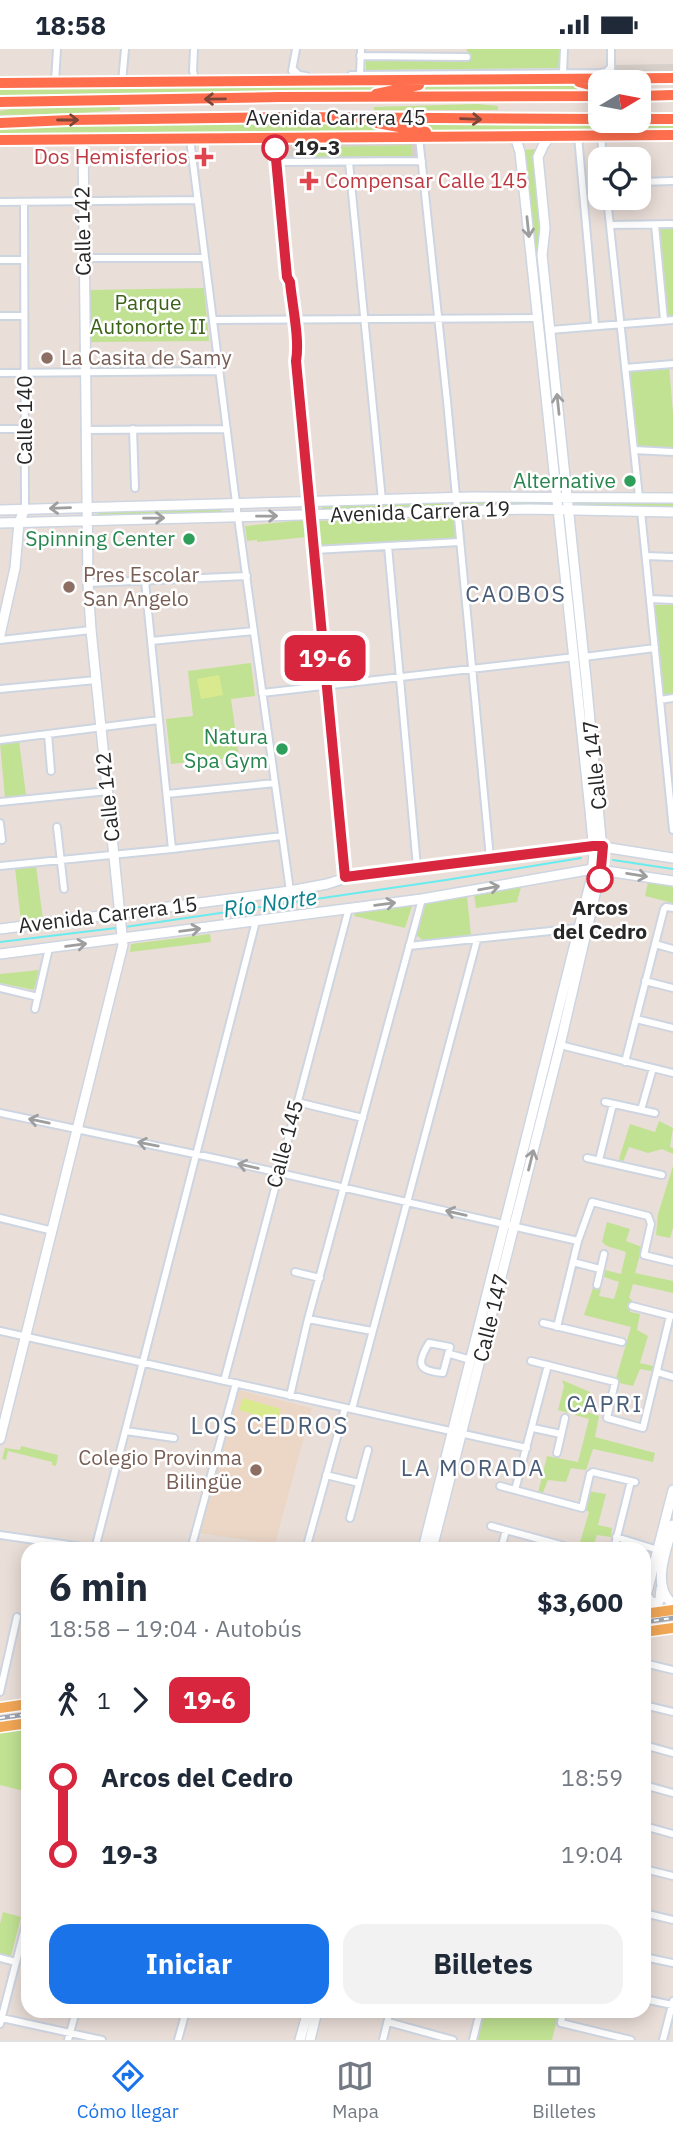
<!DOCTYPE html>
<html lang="es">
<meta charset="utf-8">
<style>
body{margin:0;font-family:"IBM Plex Sans",sans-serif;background:#f2f2f3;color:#1f2937;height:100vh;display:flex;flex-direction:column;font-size:26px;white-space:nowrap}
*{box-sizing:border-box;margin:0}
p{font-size:23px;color:#747a83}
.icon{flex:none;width:38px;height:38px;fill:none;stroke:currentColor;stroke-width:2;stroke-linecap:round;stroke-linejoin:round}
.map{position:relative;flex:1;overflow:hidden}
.drawer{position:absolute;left:21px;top:1493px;width:630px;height:476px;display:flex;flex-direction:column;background:#fff;border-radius:21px;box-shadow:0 4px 18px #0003}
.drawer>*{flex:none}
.badge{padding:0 14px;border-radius:10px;font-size:24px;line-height:46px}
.needle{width:46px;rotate:80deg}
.fabs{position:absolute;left:588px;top:21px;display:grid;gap:14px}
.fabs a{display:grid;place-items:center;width:63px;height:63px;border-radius:14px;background:#fff;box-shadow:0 4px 18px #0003;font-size:35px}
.map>.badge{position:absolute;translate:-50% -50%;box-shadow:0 0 0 4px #fff}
.legs{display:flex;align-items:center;gap:10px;height:77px;padding:0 28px;font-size:23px}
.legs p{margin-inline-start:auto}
.overview{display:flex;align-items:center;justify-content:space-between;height:119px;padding:0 28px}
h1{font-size:38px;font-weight:700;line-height:52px}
.primary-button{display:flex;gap:14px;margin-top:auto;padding:14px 28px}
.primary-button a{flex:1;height:80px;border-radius:21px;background:#1a73e8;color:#fff;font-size:28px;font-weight:700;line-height:80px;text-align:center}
.primary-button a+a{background:#f2f2f3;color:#1f2937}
ul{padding:0 28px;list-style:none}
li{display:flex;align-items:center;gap:24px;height:77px;font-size:26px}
li i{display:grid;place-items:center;width:10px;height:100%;margin:0 9px;background:currentColor}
li i::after{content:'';width:18px;height:18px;margin:-9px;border:5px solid;border-radius:50%;background:#fff}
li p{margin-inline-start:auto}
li:first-child i{background:linear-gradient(#0000 50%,currentColor 0)}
li:last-child i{background:linear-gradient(currentColor 50%,#0000 0)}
.status{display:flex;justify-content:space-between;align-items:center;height:49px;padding:0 35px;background:#fff;direction:ltr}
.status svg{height:19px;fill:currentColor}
.dock{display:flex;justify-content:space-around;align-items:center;height:98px;border-top:2px solid #e0e1e3;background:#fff;font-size:19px;color:#747a83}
.dock a{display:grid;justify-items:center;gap:4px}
.dock .on{color:#1a73e8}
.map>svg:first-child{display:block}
</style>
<div class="status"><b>18:58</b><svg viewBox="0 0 49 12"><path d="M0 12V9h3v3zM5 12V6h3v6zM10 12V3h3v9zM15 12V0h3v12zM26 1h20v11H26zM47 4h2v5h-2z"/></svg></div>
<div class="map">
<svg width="673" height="1991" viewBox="0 0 673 1991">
<rect width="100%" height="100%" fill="#eaded8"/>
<path fill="#ecd7c6" d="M239,1341l73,18 -37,136 -76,-11z"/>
<path fill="#c1e293" d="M467,0h93v19l-194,2v-11h101z
M566,32l34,11 -212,2 43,-8z
M417,34l-40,9 -377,6v-13z
M477,55l21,2v4h-124v-3z
M120,58v3l-49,4 -71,1v-4l11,-2z
M269,73l107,3 34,8 -410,5v-10l50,-4z
M392,73l104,2 177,-1v10l-235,-2 -23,-3z
M411,96v11l-111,1v-5h14v-5z
M537,100l-2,5 22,277h-3l-32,-281z
M658,180h15v87h-6z
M204,239l5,53 -118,1 -1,-52z
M669,317l4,47v37l-35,-2 -9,-79z
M548,450v7l-86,2v-8z
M578,451l95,1v8l-95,-2z
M446,452v8l-124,2v-7z
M222,457v8l-124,2v-7z
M454,469l2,21 -141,7 -2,-25z
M305,471l2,17 -50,5v-2l-10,1 -2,-15z
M654,556h19v89h-10z
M251,614l4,33 -24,3 8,58 -68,7 -5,-45 27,-3 -5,-45z
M19,692l7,54 -21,3 -5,-55z
M36,817l7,54 -22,2 -6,-54z
M648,833l25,4v17l-28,-7z
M521,838l-4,15 -41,6 -2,-13z
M467,847l4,40 -47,5 -8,-6 9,-33z
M413,854l-8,25 -51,-12 1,-4z
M210,885l1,8 -81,10 1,-8z
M39,921l-5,20 -34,-7v-9z
M659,1072l14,7 -3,19 3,1v6l-11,-5 -14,4 -19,-6 -6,15 -4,-3 11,-35 25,8z
M673,1117v62l-3,10 -14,-3 2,-21z
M607,1173l23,7 -4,12 16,6 -7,26 38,8v12l-40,-9 -4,14 3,2 -2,12 10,2 -3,16 11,6 -8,27 18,4 -1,5 -17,-3 -7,17 -18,-4 16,-55 -47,-12 9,-27 8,1 -2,7 15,3 5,-17 -15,-5 1,-7 16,4 5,-22 -19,-6 -5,-4z
M562,1331l28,12 -5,19 14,5 -4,21 60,16 -2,9 -60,-13 -7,21 -15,-2 -5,14 -18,-2 -6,15 -4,-2 9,-37 31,6 11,-43 -31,-9 6,-24z
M21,1397l37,9 -2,11 -4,-1v-3l-44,-11 -2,9 -4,-1 3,-11 15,2z
M588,1442l18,3 -8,31 14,3 -1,9 -14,-2 -5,14h-14l11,-37 -5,-3z
M28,1680v63l-28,-7v-52z
M3,1863l18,5 -10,39 -11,-3v-29z
M484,1962h75l-7,29h-75z"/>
<path fill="#d9ea8e" d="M219,626l4,20 -22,4 -4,-20z
M243,1349l38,11 -4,12 -38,-11z"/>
<path fill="#d6cfca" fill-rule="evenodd" d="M673,15v11l-56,-1 -3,-9z
M413,92l3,4v13l-136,2 -1,-17zM411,96v11l-111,1 1,-5h14v-5z"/>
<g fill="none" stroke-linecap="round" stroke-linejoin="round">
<path stroke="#68ecef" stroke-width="2" d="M613,811l60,9
M125,878l321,-47 135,-22
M0,893l116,-14"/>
<defs>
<path id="street" d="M194,0l-1,22 3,11
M611,0v23
M360,7l107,1
M293,20l6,6 7,1
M292,22l4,-22
M563,24l1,-24
M351,26l249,-2 6,-1 4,-4
M360,26l1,-26
M55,33l2,-33
M122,33l3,-33
M601,86l2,24
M578,87l17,189
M419,88l28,264 43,457
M190,90l46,364 54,388
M276,113l146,-1
M349,113l33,338
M639,133l34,-1
M607,149l32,299
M0,153l198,-2
M24,153l1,307
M610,176l63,-1
M655,176l9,95
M84,209h121
M0,211h23
M0,267h24
M213,271l325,-2
M550,281l123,-10
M625,319l48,-4
M0,324l219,-2
M0,380h25
M133,380l2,59
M85,381l142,-1
M634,401l39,2
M641,462l32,319
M388,497l29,321
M314,501l146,-8
M646,507l27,1
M145,532l27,268
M88,534l159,-7
M650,550l23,1
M0,591l91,-10
M151,592l103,-10
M584,608l71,-9
M0,640l96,-9
M262,644l313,-36
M660,651l13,-2
M48,685l3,37
M0,691l159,-20
M167,745l108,-11
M0,753l108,-11
M0,774l2,17
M57,778l7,62
M0,817l172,-17 110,-13
M655,895l18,5
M409,897l170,-18
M645,932l28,7
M0,939l38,9
M35,960l14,-61
M636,970l37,9
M560,996l113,28
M625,1013l39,-153 2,-2 7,1
M297,1053l66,16
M605,1053l50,11
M641,1061l12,-42
M0,1064l218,46 360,82
M587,1109l75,17
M599,1111l14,-56
M0,1169l53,13
M573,1213l27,7
M295,1223l25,6
M597,1236l7,-31
M632,1257l39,10
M308,1270l64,12
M543,1274l79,19
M557,1278l21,-86 14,-39 56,14 3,8 -7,31 29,7
M0,1282l527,117
M429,1294l21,4 -7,26c-25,-2 -27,-9 -14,-30z
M450,1305l21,6
M531,1312l84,21 -8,36 36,10 27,-112
M657,1323l16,5
M224,1332l125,-473
M290,1347l18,-77 114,-420
M352,1360l125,-469
M533,1379l28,6
M126,1382l48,7
M557,1404l8,-35
M326,1426l33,8
M500,1437l82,22 8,-34 3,-2 42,10
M515,1441l33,-125
M350,1469l18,-68
M491,1477l77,21
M0,1486l97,14
M616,1488l42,13
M95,1500l161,-628
M191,1500l45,-166
M306,1500l39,-141
M501,1500l5,-19
M614,1500l17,-68
M644,1596l4,-13
M644,1614l29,7
M0,1643l17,-75
M644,1656l29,7
M644,1696l29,8
M644,1736l29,8
M644,1777l29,8
M644,1820l29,7
M644,1864l29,7
M644,1908l29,6
M0,1909l16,4
M644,1950l28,6
M563,1962l-2,12 70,17
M2,1969l100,22
M388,1973l65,18
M0,1975l28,-108
M68,1991l8,-29
M178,1991l8,-29
M383,1991l7,-29
M473,1991l7,-29
M663,1991l10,-39"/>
<path id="secondary" d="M274,88l13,140 -1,4
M287,228l3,5c2,21 10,59 5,78l50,517
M0,461l473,-13 200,1
M0,474l529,-14 144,3
M0,586l15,-67 4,-46 6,-13
M0,880l290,-38 37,-7 31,-10 224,-27h21l70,11
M0,905l422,-55 171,-30 80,12
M0,1390l123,-494 -32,-315 -3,-47 -5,-444
M673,1476c-6,23 -23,62 0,79
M423,1500l169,-673 2,-23 -4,-43 -70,-658 -5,-16
M432,1500l128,-504 43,-185 -17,-181 -44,-424 3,-27 -7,-71 6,-13 8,-9
M646,1546l5,7 7,1 2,-4 1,-10
M644,1555l29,-114
M300,1991l8,-29
M310,1991l7,-29"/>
<path id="primary" d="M644,1565l29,-4
M644,1583l29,-4
M0,1659l28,-4
M0,1678l28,-4"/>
<path id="highway" d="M579,33l21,6
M0,34l673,-5
M376,45l43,-9
M639,47l34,-1
M0,53l280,-5 320,-1
M639,70h34
M0,74l69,-3 218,-3 313,2
M377,74l49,9
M0,91l673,-5"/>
</defs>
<use href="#street" stroke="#cdd5e1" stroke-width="10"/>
<use href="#secondary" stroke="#cdd5e1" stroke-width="12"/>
<use href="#primary" stroke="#fff" stroke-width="13"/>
<use href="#highway" stroke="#fff" stroke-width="14"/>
<use href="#street" stroke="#fff" stroke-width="6"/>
<use href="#secondary" stroke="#fff" stroke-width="9"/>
<use href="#primary" stroke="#f1a756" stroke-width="10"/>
<use href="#highway" stroke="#ff6f4e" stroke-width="10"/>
<defs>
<path id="rail" d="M644,1573l29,-4
M0,1669l28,-4"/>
</defs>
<use href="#rail" stroke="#9ba4b2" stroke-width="4.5"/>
<use href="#rail" stroke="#fff" stroke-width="2" stroke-dasharray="5" stroke-linecap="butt"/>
</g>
<defs><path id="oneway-shaft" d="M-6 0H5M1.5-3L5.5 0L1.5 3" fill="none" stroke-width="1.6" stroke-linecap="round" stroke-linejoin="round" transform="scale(1.75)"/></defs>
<g stroke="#7d4437">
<use href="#oneway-shaft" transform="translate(215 50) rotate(179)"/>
<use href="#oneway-shaft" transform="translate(471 70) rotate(2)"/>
<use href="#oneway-shaft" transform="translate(68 71)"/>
</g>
<g stroke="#9e9e9e">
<use href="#oneway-shaft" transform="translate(528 178) rotate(84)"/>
<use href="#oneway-shaft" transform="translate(558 355) rotate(-96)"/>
<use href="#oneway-shaft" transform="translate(60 459) rotate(178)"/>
<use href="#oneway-shaft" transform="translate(267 467) rotate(-1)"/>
<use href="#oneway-shaft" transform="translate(154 469) rotate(-1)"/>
<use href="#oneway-shaft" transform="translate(637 826) rotate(9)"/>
<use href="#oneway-shaft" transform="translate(489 839) rotate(-10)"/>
<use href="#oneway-shaft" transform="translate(385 855) rotate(-7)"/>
<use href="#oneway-shaft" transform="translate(190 881) rotate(-7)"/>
<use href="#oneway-shaft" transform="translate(76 896) rotate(-7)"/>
<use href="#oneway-shaft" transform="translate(39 1072) rotate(-168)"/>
<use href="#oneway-shaft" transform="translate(148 1095) rotate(-169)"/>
<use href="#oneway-shaft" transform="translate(531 1111) rotate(-76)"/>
<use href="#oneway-shaft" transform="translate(248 1117) rotate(-167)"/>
<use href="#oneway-shaft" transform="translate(456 1164) rotate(-167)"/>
</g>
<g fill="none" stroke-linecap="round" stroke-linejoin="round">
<defs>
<path id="line-1" d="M275,99l12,129 3,5c2,22 10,58 6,79l49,516 248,-31h10l-3,33"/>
</defs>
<use href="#line-1" stroke="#fff" stroke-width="16"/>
<use href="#line-1" stroke="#d7263d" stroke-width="10"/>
</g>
<g fill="#fff" stroke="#d7263d" stroke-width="3.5">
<circle cx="275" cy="99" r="12"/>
<circle cx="600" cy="830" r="12"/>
</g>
<g fill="#e0444e" stroke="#fff" stroke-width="2.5">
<path d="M200.5 97.5h7v7h7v7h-7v7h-7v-7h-7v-7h7z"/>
<path d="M305.5 121.5h7v7h7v7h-7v7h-7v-7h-7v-7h7z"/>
</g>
<g fill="#8d6e63" stroke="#fff" stroke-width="2.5">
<circle cx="47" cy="309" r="7"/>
<circle cx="69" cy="538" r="7"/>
<circle cx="256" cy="1421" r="7"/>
</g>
<g fill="#2e9e5b" stroke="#fff" stroke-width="2.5">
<circle cx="630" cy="432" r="7"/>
<circle cx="189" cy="490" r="7"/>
<circle cx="282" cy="700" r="7"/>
</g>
<g text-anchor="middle" stroke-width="5" stroke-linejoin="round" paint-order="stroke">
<g font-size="21" fill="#272727" stroke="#fff">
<text x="336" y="76">Avenida Carrera 45</text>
<text transform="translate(83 182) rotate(-91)" y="7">Calle 142</text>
<text transform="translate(25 371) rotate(-90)" y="7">Calle 140</text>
<text transform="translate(420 463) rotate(-2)" y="7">Avenida Carrera 19</text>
<text transform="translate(595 716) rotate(-96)" y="7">Calle 147</text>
<text transform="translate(108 748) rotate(-96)" y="7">Calle 142</text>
<text transform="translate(108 866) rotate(-7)" y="7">Avenida Carrera 15</text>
<text transform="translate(285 1095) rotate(-75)" y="7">Calle 145</text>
<text transform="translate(491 1269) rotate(-76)" y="7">Calle 147</text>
</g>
<g font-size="21" font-weight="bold" fill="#272727" stroke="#fff" text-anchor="start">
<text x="294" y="106">19-3</text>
<text x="600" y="866" text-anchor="middle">Arcos<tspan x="600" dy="24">del Cedro</tspan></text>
</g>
<g font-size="21" fill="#be3a42" stroke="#fff" text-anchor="end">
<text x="188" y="115">Dos Hemisferios</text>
<text x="325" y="139" text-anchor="start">Compensar Calle 145</text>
</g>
<g font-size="21" fill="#3a6218" stroke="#fff">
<text x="148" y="261">Parque<tspan x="148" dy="24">Autonorte II</tspan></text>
</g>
<g font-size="21" fill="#785e54" stroke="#fff" text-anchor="start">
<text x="61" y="316">La Casita de Samy</text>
<text x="83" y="533">Pres Escolar<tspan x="83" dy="24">San Angelo</tspan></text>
<text x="242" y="1416" text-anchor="end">Colegio Provinma<tspan x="242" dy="24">Bilingüe</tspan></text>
</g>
<g font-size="21" fill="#27864d" stroke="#fff" text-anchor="end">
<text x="616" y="439">Alternative</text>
<text x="175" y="497">Spinning Center</text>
<text x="268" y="695">Natura<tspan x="268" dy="24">Spa Gym</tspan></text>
</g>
<g font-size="23" letter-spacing="2" fill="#485c77" stroke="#fff">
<text x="516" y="553">CAOBOS</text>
<text x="605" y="1363">CAPRI</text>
<text x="473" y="1427">LA MORADA</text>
</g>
<g font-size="23" font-style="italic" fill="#0c828f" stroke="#fff">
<text transform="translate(270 854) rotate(-8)" y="8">Río Norte</text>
</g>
<g font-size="24" letter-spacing="2" fill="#485c77" stroke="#fff">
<text x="270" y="1385">LOS CEDROS</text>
</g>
</g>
</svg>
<div class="fabs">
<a><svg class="needle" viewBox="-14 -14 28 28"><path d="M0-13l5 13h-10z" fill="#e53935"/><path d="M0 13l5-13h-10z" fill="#747a83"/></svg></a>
<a><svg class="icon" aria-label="locate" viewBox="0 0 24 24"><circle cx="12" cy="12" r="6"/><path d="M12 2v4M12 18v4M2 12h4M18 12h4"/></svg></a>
</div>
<b class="badge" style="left:325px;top:609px;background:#d7263d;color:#fff">19-6</b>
<section class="drawer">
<div class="overview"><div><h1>6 min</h1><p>18:58 – 19:04 · Autobús</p></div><b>$3,600</b></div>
<div class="legs"><svg class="icon" aria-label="walk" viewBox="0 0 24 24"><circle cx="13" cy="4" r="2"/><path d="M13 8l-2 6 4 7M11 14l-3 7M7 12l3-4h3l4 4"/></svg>1<svg class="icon" aria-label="forward" viewBox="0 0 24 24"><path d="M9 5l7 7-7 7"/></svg><b class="badge" style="background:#d7263d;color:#fff">19-6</b></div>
<ul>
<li><i style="color:#d7263d"></i><b>Arcos del Cedro</b><p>18:59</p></li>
<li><i style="color:#d7263d"></i><b>19-3</b><p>19:04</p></li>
</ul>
<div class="primary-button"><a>Iniciar</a><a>Billetes</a></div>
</section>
</div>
<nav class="dock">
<a class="on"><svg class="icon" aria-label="directions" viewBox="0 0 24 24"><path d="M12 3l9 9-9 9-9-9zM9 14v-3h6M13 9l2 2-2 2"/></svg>Cómo llegar</a>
<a><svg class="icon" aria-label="map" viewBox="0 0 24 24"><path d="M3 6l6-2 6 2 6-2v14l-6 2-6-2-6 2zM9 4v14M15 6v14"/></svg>Mapa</a>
<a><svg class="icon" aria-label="tickets" viewBox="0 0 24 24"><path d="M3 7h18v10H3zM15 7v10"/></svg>Billetes</a>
</nav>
